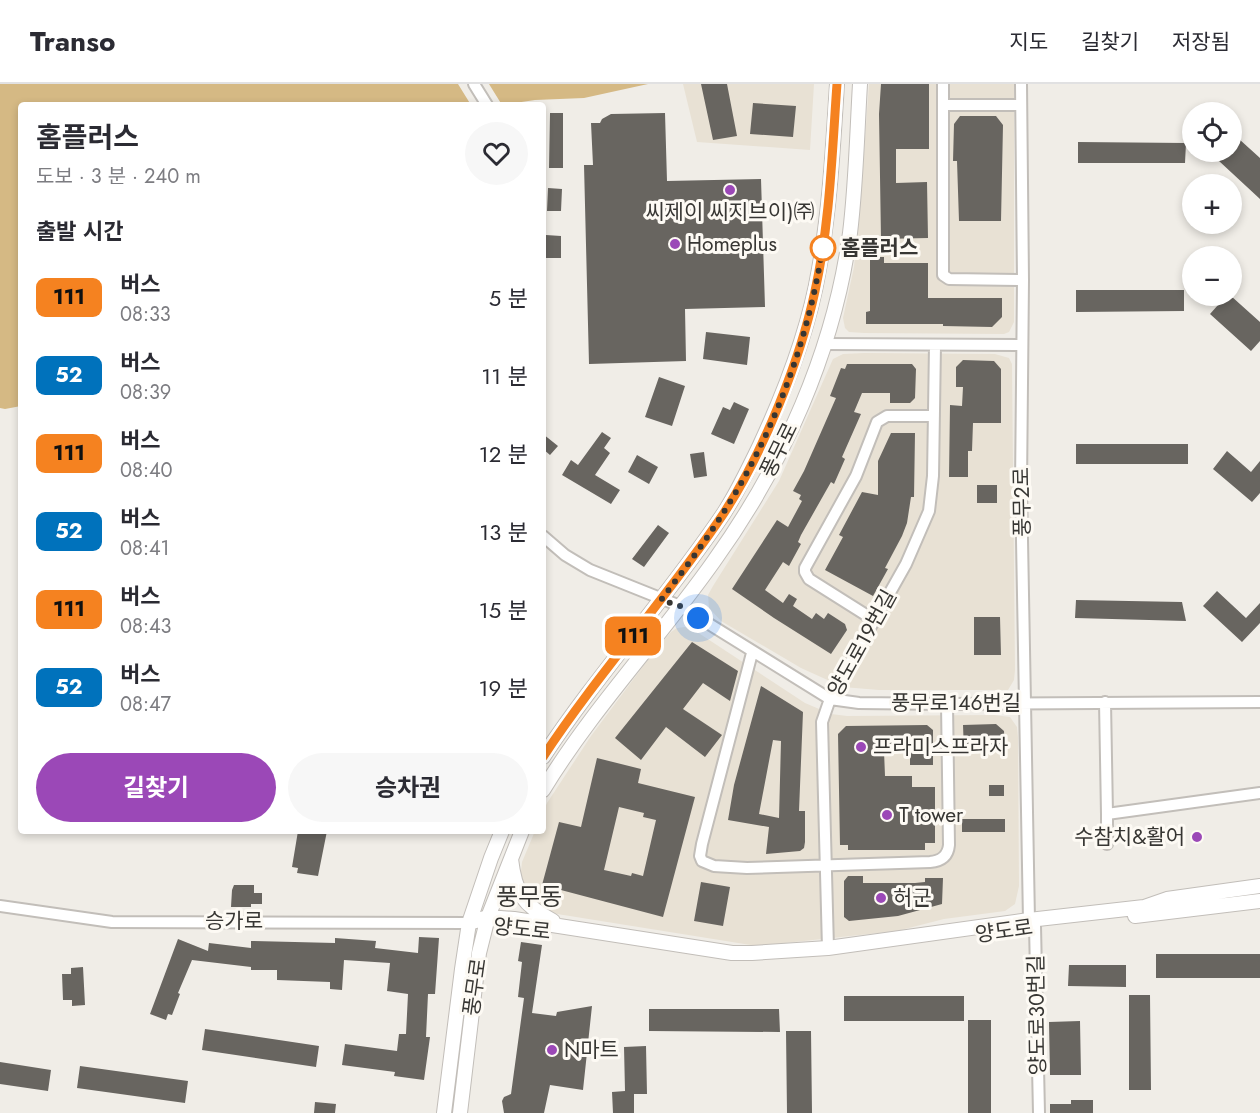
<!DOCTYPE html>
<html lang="ko">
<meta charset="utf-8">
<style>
body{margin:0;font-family:Jost,"Noto Sans KR",sans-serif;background:#f7f7f7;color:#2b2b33;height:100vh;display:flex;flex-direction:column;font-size:22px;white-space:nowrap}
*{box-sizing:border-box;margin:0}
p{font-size:20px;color:#7c7c81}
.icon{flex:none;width:33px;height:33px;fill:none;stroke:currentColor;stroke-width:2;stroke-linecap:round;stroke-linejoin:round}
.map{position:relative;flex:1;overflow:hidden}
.panel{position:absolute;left:18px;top:18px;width:528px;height:732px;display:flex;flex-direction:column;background:#fff;border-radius:6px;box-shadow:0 3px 9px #0003}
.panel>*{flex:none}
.badge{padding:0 12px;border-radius:9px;font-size:21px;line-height:39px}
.fabs{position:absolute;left:1182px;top:18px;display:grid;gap:12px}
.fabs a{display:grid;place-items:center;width:60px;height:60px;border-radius:50%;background:#fff;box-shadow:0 3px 9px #0003;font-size:30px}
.you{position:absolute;width:30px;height:30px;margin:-15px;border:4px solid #fff;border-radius:50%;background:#1a73e8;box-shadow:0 0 0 9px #1a73e833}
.map>.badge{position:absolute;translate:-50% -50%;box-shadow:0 0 0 3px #fff}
h2{padding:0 18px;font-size:22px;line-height:54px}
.round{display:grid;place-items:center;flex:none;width:63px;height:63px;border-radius:32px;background:#f7f7f7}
.summary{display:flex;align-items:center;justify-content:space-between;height:102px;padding:0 18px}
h1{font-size:28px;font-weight:700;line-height:45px}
.action{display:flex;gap:12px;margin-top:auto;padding:12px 18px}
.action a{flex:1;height:69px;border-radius:36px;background:#9b48b7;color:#fff;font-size:24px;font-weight:700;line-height:69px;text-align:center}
.action a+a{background:#f7f7f7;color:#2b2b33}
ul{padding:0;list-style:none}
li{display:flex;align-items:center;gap:18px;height:78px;padding:0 18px}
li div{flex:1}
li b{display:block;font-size:22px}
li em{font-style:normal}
li .badge{min-width:66px;font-weight:700;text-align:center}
header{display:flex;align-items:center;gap:36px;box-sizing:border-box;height:84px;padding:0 30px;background:#fff;border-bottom:2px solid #e1e1e2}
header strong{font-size:28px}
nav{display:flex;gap:33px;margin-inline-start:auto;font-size:21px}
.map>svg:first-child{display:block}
</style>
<header>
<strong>Transo</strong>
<nav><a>지도</a><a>길찾기</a><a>저장됨</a></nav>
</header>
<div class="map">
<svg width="1260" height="1029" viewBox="0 0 1260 1029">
<rect width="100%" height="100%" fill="#f0ede7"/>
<path fill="#e8e1d4" d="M683,0h131l-4,66 -113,-8z
M869,0h145v238l-5,10 -5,2 -140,-1 -15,-1 -4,-4 -2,-10 11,-51 6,-60z
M864,269l131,1 14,4 3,6 3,306 -1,10 -6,10h-129l-36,-3 -42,-19 -80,-47 -12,-13 -1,-13 5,-9 66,-105 54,-122 10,-5z
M685,543l9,3 111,73 26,11 16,2 147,-1 16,2 7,10 1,10 1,149 -4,18 -10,7 -61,8 -47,12 -140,15 -206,-33 -21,-11 -10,-22 2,-18 13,-31h8v-19l4,-9 44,-67 62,-83 18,-21 6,-4z"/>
<path fill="#d5b984" d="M0,0h458l13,21h-450v301l-16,3 -5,-1z
M489,0h159l-64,14 -49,2 -33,5z"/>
<path fill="#686560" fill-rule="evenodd" d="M701,0h26l10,52 -24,4z
M881,0h48v65h-33v34l31,-1 1,56 -47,1 -2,-125z
M753,19l43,3 -3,31 -43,-3z
M550,29h13v55h-14z
M665,29l2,68 94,-2 4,128 -80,2 1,52 -97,3 -5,-199h9l-2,-42h9l2,-4 9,-5z
M960,32h36l7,9 -2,96h-42l-2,-60h-4l1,-37z
M1239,55l21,19v41l-41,-38 9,-9h4v-4z
M1078,58l108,1 -1,20h-107z
M548,104l14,1 -1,22h-14z
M546,151l15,1v22h-15z
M870,173h14v6h44v35h74v19l-10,10 -49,-1v-2h-77v-12l4,-1z
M1076,206h108v21l-108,1z
M1226,212h5l29,26v19l-9,10 -41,-37z
M706,248l44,5 -3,28 -44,-6z
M963,276l31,1 7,8v54h-28l-1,28h-4v26h-19l1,-72 12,1 1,-19h-7v-20z
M847,280h65l4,5 -1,29 -5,5h-20v-10h-28l-8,19 7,2 -19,43 3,2 -11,25 -3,-2 -30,53 -3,7 3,2 -12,22 -6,-4 -18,28 18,13 6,-9 8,5 -4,7 19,13 4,-6 8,6 4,-6 17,11 2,6 -16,24 -57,-36 -42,-29 45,-69 11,7 14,-26 -3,-2 2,-4 -8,-4 11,-20 32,-73 -6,-2 11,-28 4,1z
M659,293l26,9 -13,40 -27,-9z
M734,318l15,7 -15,35 -23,-10 12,-27 7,3z
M602,348l9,6 -7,10 6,5 -15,22 25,15 -9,14 -49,-29 9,-15 7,5z
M891,349h24l-1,64h-3l-4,26 -5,13 -17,32 3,1 -15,27 -48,-26 18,-33 -4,-2 23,-43 16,3v-34z
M543,350l15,12 -8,9 -7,-6z
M1076,360h112v20h-112z
M1227,367l24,21 9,-11v32l-8,9 -39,-33z
M704,368l3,24 -13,2 -4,-24z
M637,371l21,12 -9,17 -21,-12z
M977,401h20v18h-20z
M658,441l11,8 -25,34 -12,-8z
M1217,507l29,27 14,-15v20l-18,19 -39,-36z
M1076,516l106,2 4,19 -111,-3z
M974,533h26l1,38h-27z
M692,558l46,29 -8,30 -27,-18 -20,26 39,26 -17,22 -39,-30 -25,33 -26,-22z
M761,602l42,26 -4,99h6v31l-1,6 -4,3 -34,3 3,-27 -41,-7 6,-35zM773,656l8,1 -2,77 -20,-4z
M996,640l8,7 1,21h-41l-1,-27z
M927,641l6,5v35h-23v-9h-6v-5h-20l1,25h27v11h23v56h-10v7h-77v-5h-8l-2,-111 8,-8z
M597,674l44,11 -3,14 57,14 -32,120 -121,-32 17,-63 22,5zM619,723l25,6 -1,4 13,3 -13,56 -11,-3 -1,3 -27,-6z
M989,701h15v11h-15z
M962,735h43v13h-43z
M298,747h29l-9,45 -21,-3 1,-5 -6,-1z
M848,792h15v7h52l10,-1v-4h18l-1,26 -44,12 -49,5 -5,-4v-36z
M701,798l29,5 -7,39 -29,-5z
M234,801h20v8h8v11h-11v3h-20l1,-17z
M419,853l20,1 -4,56h-7l-2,43h4l-6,43 -30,-4 1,-4 -53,-7 3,-21 52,7 2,-17h7l2,-40 -21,-3 3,-28 -46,-3 -2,30 -12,-1v-7l-53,-2v-10h-26v-3l-59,-7 -14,33 2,1 -8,21 -4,-1 -2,6 -16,-6 28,-75 30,12 1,-8 42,5v-7l84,2v-5l41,3 -1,7 43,5z
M521,858l21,3 -10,68 24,3 1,-4 35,-6 -9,84 -33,-5 -6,28h-40l-2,-12 2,-4 7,-3 13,-96 -6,-1 4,-35 -4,-1z
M1156,870h104v24h-104z
M1069,881h57v22l-58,-1z
M83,883l2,38 -13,1v-6h-9l-1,-26h9v-6z
M1129,911h21l1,95h-22z
M844,912h120v25h-120z
M649,925h130l1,23 -131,-1z
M968,936h23v93h-23z
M1080,937l1,54h-31l-1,-53z
M205,945l114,17 -3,21 -114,-17z
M786,947h25l1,82h-25z
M646,962l1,48h-13v19h-21l-1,-21 13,-1 -1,-44z
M0,978l51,8 -3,21 -48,-7z
M80,982l108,15 -3,22 -108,-15z
M1071,1016h22v13h-43v-9h21z
M315,1018l21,2 -1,9h-21z"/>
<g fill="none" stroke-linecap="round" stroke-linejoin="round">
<defs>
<path id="minor" d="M474,0l13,21
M943,0v191l6,4 74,1
M1021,0l2,196 -2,206 8,434 6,6 4,187
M943,21h78
M825,260l197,1
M543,452l22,19 25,15 90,36 150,93 29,4 88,1 313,-2
M874,536l-65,-41 -4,-7v-4l51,-92 21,-54 10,-6h47
M752,569l-50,191 -2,12 2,5 12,5 33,2 183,-6c11,-1 18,-6 19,-17l-2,-141
M1105,618l2,112 153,-21
M1107,730v30
M0,822l112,16 357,1
M828,864l-6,-226 8,-23 76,-135 23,-53 4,-35 2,-131"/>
<path id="tertiary" d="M543,673c56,-85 125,-160 181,-244 14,-22 25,-45 36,-68 26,-56 49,-115 59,-176 11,-61 14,-123 18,-185
M543,706c50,-82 116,-151 171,-229 69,-96 120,-210 136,-328 6,-49 7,-99 10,-149
M511,775c4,34 12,46 42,62
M1135,832l125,-15
M469,839l19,-6 26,2 218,34h20l76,-5 201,-28 115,-13 23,-8 93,-13
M444,1029l18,-144 7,-46 22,-65 11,-27
M460,1029l19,-160 9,-36 34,-86"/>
</defs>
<use href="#minor" stroke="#c2beb9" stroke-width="14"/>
<use href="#tertiary" stroke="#c2beb9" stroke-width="16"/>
<use href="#minor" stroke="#fff" stroke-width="10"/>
<use href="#tertiary" stroke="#fff" stroke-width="14"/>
</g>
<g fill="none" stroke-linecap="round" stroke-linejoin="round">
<defs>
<path id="line" d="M543,673c56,-85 125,-160 181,-244 39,-60 76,-152 91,-222 15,-68 17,-138 22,-207"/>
</defs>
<use href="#line" stroke="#fff" stroke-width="14"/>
<use href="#line" stroke="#f58220" stroke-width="9"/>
<path stroke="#373633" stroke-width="6" stroke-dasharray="0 10.8" d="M698,534l-18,-12 -19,-6c22,-29 45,-59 64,-90 50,-79 84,-172 98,-265v3"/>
</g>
<g fill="#9b48b7" stroke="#fdfaf4" stroke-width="2">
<circle cx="730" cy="106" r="6"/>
<circle cx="675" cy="160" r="6"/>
<circle cx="861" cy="663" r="6"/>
<circle cx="887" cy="731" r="6"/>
<circle cx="1197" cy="753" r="6"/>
<circle cx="881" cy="814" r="6"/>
<circle cx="552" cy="966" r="6"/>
</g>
<circle fill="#fff" stroke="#f58220" stroke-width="3" cx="823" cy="164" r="12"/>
<g text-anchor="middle" stroke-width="6" stroke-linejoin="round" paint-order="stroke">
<g font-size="21" fill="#373633" stroke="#fdfaf4" text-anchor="start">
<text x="730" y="135" text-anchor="middle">씨제이 씨지브이)㈜</text>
<text x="687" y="167">Homeplus</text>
<text x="873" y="670">프라미스프라자</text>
<text x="899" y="738">T tower</text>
<text x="1185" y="760" text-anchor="end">수참치&amp;활어</text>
<text x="893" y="821">허군</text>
<text x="564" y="973">N마트</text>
</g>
<g font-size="21" font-weight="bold" fill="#373633" stroke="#fdfaf4" text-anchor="start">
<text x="841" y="171">홈플러스</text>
</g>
<g font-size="21" fill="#373633" stroke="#fdfaf4">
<text transform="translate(779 366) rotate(-64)" y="7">풍무로</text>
<text transform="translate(1022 418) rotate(-91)" y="7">풍무2로</text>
<text transform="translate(862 559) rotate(-61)" y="7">양도로19번길</text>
<text x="956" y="626">풍무로146번길</text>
<text x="234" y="844">승가로</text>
<text transform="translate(522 845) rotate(6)" y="7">양도로</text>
<text transform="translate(1004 847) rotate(-8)" y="7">양도로</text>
<text transform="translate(475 903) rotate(-82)" y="7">풍무로</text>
<text transform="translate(1037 931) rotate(-91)" y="7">양도로30번길</text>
</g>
<g font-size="24" fill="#373633" stroke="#fdfaf4">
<text x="529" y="821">풍무동</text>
</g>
</g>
</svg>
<div class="fabs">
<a><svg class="icon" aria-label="locate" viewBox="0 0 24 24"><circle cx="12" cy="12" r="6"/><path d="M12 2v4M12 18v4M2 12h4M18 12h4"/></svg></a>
<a>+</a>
<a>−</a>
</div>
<div class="you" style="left:698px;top:534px"></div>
<b class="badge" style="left:633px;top:552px;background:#f58220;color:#111">111</b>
<section class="panel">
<div class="summary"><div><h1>홈플러스</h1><p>도보 · 3 분 · 240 m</p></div><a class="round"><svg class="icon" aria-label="heart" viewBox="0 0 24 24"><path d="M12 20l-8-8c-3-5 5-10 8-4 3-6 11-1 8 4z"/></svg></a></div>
<h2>출발 시간</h2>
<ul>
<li><span class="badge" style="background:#f58220;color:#111">111</span><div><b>버스</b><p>08:33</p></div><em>5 분</em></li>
<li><span class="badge" style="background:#0072bc;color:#fff">52</span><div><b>버스</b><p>08:39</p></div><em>11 분</em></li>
<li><span class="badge" style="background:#f58220;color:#111">111</span><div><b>버스</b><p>08:40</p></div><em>12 분</em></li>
<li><span class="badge" style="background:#0072bc;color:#fff">52</span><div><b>버스</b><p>08:41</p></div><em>13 분</em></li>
<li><span class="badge" style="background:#f58220;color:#111">111</span><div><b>버스</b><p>08:43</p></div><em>15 분</em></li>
<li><span class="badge" style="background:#0072bc;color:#fff">52</span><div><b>버스</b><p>08:47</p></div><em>19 분</em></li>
</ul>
<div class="action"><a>길찾기</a><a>승차권</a></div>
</section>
</div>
